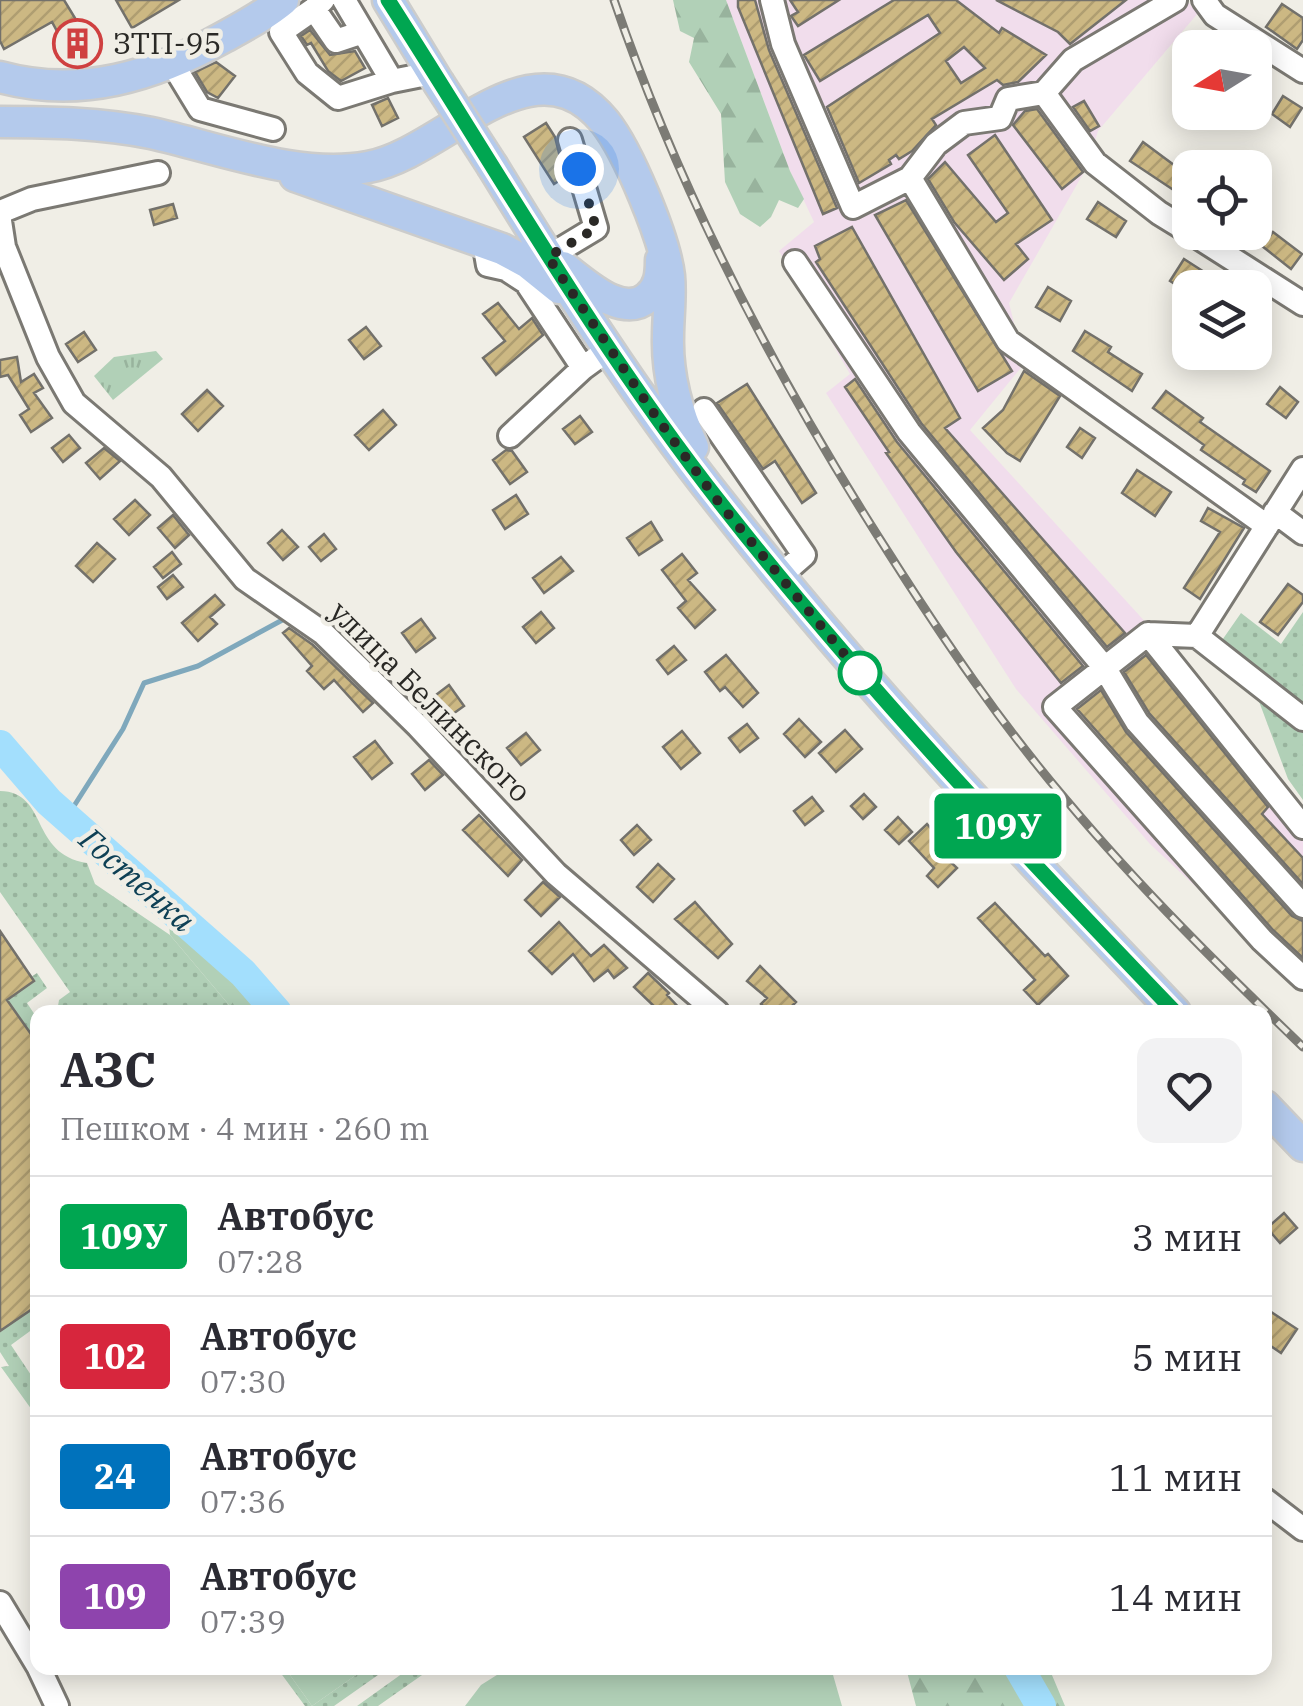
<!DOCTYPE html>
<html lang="ru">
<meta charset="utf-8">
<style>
body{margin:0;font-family:"IBM Plex Serif",serif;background:#f2f2f3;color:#2b2b33;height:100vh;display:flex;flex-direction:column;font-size:38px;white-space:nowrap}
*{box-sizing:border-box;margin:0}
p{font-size:32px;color:#7c7c81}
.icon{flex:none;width:55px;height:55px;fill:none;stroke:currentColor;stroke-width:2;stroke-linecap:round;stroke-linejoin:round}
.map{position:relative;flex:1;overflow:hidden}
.sheet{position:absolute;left:30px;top:1005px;width:1242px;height:670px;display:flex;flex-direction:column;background:#fff;border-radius:20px;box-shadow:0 5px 25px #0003}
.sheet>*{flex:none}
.badge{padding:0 20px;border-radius:8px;font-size:35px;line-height:65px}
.needle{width:65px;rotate:259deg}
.controls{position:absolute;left:1172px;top:30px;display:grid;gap:20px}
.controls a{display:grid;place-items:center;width:100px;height:100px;border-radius:20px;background:#fff;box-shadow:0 5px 25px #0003;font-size:50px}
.you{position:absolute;width:50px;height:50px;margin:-25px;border:8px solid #fff;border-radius:50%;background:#1a73e8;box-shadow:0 0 0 15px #1a73e833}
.map>.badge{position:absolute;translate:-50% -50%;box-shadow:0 0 0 5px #fff}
.round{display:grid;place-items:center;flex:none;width:105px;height:105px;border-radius:20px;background:#f2f2f3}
.headline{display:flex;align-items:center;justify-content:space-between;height:170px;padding:0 30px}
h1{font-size:48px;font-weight:700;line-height:75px}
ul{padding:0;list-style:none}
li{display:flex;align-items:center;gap:30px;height:120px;padding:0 30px;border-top:2px solid #e1e1e2}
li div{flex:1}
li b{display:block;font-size:38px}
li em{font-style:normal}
li .badge{min-width:110px;font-weight:700;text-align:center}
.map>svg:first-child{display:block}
</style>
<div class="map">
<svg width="1303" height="1706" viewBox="0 0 1303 1706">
<defs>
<pattern id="grass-dots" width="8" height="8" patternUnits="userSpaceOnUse" patternTransform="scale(2.5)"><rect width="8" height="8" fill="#b1d0b7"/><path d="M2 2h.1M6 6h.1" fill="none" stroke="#98b39d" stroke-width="1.8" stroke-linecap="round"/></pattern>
<pattern id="forest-firs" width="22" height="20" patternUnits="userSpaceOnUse" patternTransform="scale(2.5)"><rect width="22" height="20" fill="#b1d0b7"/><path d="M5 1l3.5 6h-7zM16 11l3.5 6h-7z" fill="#98b39d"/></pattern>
<pattern id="park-tufts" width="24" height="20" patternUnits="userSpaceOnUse" patternTransform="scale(2.5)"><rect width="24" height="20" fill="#b1d0b7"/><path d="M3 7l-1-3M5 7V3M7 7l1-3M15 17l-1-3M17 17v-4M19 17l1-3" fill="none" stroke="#98b39d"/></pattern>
<pattern id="building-hatch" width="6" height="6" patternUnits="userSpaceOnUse" patternTransform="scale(2.5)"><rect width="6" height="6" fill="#ccb883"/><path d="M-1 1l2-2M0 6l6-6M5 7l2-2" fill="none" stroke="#af9e71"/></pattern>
</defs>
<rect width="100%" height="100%" fill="#f0eee6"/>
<path fill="#f1ddec" d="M726,0h460l12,13 -100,118 -11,36 -78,136 15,61 -54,66 179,196 154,196v165l-153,-143 -134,-155 -190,-296 24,-19 -71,-123 35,-29 -24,-51z"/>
<path fill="url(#grass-dots)" d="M1303,612v188l-15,-21 -34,-91 -36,-42 23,-33 40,31z
M0,791c49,1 29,63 87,72l8,21 75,51 65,77h-178l2,-12 11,-8 -70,-100z
M37,973l10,15 -20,15 10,15v27l-30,-45 26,-19 -2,-4z
M37,1305v21l-26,19 26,39v33l-36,-50 8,-1 -9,-14v-23z
M277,1668h8l27,38 54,-38h22l-54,38h-29z
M410,1668h22l-54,38h-21z"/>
<path fill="url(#forest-firs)" d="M673,0h53l64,171 14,28 -6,9 -19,-8 -8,17 -11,10 -20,-13 -15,-32 -4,-68 -32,-52 5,-24 -14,-7z
M167,908l104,104h-36l-65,-77z
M906,1668h143l16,38h-149z"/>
<path fill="url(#park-tufts)" d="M156,351l7,8 -50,41 -19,-24 20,-19z"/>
<path fill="#b1d0b7" d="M285,1668h81l-54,38z
M508,1668h323l11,38h-377l16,-21z"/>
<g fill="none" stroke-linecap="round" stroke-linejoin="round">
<path stroke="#7fa8bc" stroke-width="5" d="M67,817l56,-88 21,-46 54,-17 88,-48"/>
<path stroke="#a3dffd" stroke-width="30" d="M0,745l49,57 194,171 34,39
M1019,1668l22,38"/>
</g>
<path fill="url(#building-hatch)" stroke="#73716b" stroke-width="2.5" fill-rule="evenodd" d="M0,0h64l28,46 -21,11 -19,-35 -48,27 -4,-8z
M116,0h63l-47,28z
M738,0h17l14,50 68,158 -14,6 -85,-207z
M790,0h49l-41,26 -7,-10 7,-4z
M894,0h62l43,33 3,-5 44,27 -28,27 -15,3 -6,-5 -65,39 4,6 -24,26 -13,8 -3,-4 -7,5 2,4 -32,19 -32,-76 113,-74 -12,-18 -108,66 -16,-26zM964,47l21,21 -24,15 -15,-22z
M996,0h130l-56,44 -12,-12z
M1282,4l21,14v22l-6,9 -31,-22z
M310,30l20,25 25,-4 10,17 -24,13 -13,-10 -17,-28 -4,2 -6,-9z
M216,62l19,14 -17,22 -11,-6 -12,-20z
M1283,96l19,12 -12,19 -18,-13z
M388,98l10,20 -16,8 -10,-21z
M1084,101l15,25 -9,5 -17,-24z
M1037,109l46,63 -21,17 -49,-64 12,-14z
M546,123l9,14 10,40 -11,7 -30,-47z
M995,135l57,85 -36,24 12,15 -24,21 -50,-58 -26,-43 17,-17 51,60 12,-9 -40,-58z
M1143,142l47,35v24l-60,-40z
M906,200l106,171 -34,20 -103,-176z
M1098,202l28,19 -10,16 -29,-18z
M173,204l4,14 -23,7 -4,-15z
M852,227l108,191 -15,10 180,205 -18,14 -186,-224 -105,-161 4,-3 -5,-13z
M1273,232l29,22 -11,15 -29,-23z
M1184,259l45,29h-39v6l-20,-13z
M1048,287l23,14 -11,20 -24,-14z
M498,303l21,26 13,-11 11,17 -47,40 -13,-17 22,-17 -22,-27z
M366,327l15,19 -17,13 -15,-19z
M1085,331l26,16 -3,5 34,22 -10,17 -59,-40z
M84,332l12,18 -18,12 -12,-18z
M17,357l4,25 13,-8 9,14 -9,5 18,25 -21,14 -11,-17 9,-6 -21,-34 -8,2v-17z
M1024,371l36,25 -40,65 -13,-8 -24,-25 20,-18z
M855,379l42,63 186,224 -22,17 -105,-131 -70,-99 3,-1 -44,-65z
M747,384l69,109 -14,10 -27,-42 -12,8 -46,-66z
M1280,387l18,15 -12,16 -19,-14z
M207,390l16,16 -25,25 -16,-17z
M1166,391l37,27 -3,4 70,49 -14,21 -13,-8 2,-4 -44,-30 3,-5 -51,-37z
M383,410l13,15 -27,25 -14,-15z
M580,416l12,16 -17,12 -12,-15z
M1080,428l15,10 -13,20 -15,-11z
M69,435l11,13 -17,14 -11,-14z
M104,448l16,13 -20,18 -14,-16z
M506,450l6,1 15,21 -17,12 -17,-24z
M1137,470l34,22 -16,24 -33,-23z
M516,495l12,19 -23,15 -12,-19z
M135,500l15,15 -21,20 -15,-16z
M1208,508l36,20 -44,71 -16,-11 36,-56 -19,-11z
M173,515l16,20 -14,13 -17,-20z
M651,522l11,18 -23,15 -12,-17z
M282,530l16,17 -15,13 -15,-17z
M324,534l12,15 -15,12 -12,-14z
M97,543l18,16 -22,23 -17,-16z
M172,552l9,12 -18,14 -9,-11z
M682,554l15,19 -9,7 27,30 -20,18 -17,-20 8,-7 -24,-31z
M561,557l12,14 -29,22 -11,-15z
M173,575l10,12 -16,12 -9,-12z
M1288,584l15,11v7l-25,33 -18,-13z
M215,595l9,10 -14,12 7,7 -19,17 -16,-18z
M541,612l13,16 -18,15 -13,-16z
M421,619l14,19 -19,14 -14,-19z
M289,628l24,17 60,58 -10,9 -29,-32 -10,9 -17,-18 5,-5 -29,-33z
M674,646l12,14 -18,14 -11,-14z
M726,655l32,38 -15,14 -18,-20 -5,4 -15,-19z
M1146,655l122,152 -6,7 41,44v26l-154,-171 -25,-41z
M449,685l15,21 -21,15 -15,-20z
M1101,690l25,42 166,184 11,5v37l-30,-28 -196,-221z
M799,719l22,23 -16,15 -21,-23z
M747,724l11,14 -18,14 -11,-14z
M845,730l17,19 -26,23 -17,-19z
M682,731l18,22 -19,16 -18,-22z
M526,733l14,17 -19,15 -14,-17z
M375,741l17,22 -20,16 -18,-22z
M429,760l14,15 -18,15 -13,-16z
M864,794l12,13 -13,12 -12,-13z
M812,797l11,14 -18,14 -11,-14z
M479,815l43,45 -14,16 -45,-46z
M898,817l14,15 -13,12 -14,-14z
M927,824l16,18 -7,6 21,20 -19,19 -11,-11 7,-8 -25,-27z
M637,825l14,15 -17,15 -13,-15z
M658,864l16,15 -21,23 -16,-15z
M543,882l17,15 -19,19 -16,-16z
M695,902l37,42 -14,14 -43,-39z
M995,903l50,53 3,-2 20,22 -30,29 -14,-15 11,-10 -57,-62z
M559,922l32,34 13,-11 23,23 -13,10 -6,-8 -14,11 -21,-27 -21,20 -23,-23z
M0,931l34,50 -27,19 31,44v261l-38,26z
M760,966l36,36 -10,10h-16l-9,-8 6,-6 -20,-17z
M648,973l21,20 -2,2 16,17h-23l-26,-25z
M1284,1213l13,15 -17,15 -13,-15z
M1265,1308l32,21 -16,24 -16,-11z"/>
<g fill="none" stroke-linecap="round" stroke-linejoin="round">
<defs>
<path id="minor" d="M323,0l-9,9 22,32 18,-6
M344,0l48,81 40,-8
M772,0l11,44 70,163 57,-29 26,-34 28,-21 36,-5 8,-19 36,-6
M1204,0l11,15 88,56
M314,9l-33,23 26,41 31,25 54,-17
M172,63l28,46 73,20
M1044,93l51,70 64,50 31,19
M1044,93l29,-33 102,-60
M910,178l98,163 259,185
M0,212l32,-13 126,-26
M0,221l4,26 44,110 26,46 87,74 84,102 78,54 95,93 138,148 161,138
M1190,232l113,72
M484,242l4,23 18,4 20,13 57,86 26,-19
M548,257l48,-29 -26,-88
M795,262l114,170 195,235 33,55 166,184
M704,410l100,145 -24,21
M510,436l73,-68
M1275,512l28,21
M1148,634l155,193
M1197,636l106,-167
M1303,719l-106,-83 -49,-2 -93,73 207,233 41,38
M1265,1500l38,29
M0,1603l38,63
M39,1668l18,38"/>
<path id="major" d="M388,0l50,82
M0,77c80,22 154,-1 224,-40 20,-11 41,-22 59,-37
M0,122c51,0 101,1 151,11 68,15 147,47 217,34 78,-14 164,-134 237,-45 23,29 60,117 64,154 2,20 -1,41 -1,61 -1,39 9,75 25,110
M493,167c71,116 144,232 229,338 141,179 296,343 453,507
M295,176l207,73 26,14 31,25
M563,267c21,15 59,53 85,30 12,-10 13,-23 13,-37
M1265,1106l38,40"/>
</defs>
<use href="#minor" stroke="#7b7973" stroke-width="28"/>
<use href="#major" stroke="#cccccb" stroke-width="35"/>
<use href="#minor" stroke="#fff" stroke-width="22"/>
<use href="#major" stroke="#b4caec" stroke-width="30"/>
<defs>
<path id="rail" d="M614,0c67,196 164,381 276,555 54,85 111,169 177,246 73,87 154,167 236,246"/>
</defs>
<use href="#rail" stroke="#7c7b75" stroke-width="9"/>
<use href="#rail" stroke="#f0eee6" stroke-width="5" stroke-dasharray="15" stroke-linecap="butt"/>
<defs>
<path id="major-bridge" d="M438,82l55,85"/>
</defs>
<use href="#major-bridge" stroke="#cccccb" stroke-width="35" stroke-linecap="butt"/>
<use href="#major-bridge" stroke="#b4caec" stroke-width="30"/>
</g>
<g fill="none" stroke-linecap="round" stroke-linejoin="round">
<defs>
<path id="line" d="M388,0c109,170 209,346 334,505 140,179 296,343 453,507"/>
</defs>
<use href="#line" stroke="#fff" stroke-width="22"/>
<use href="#line" stroke="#00a651" stroke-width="15"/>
<path stroke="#2a2926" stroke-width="10" stroke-dasharray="0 18" d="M579,169l17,59 -48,29 109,161 63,86 140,169"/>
</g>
<defs>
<symbol id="building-ring" viewBox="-11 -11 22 22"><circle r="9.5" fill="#f0eee6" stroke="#cf4040" stroke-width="1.5"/><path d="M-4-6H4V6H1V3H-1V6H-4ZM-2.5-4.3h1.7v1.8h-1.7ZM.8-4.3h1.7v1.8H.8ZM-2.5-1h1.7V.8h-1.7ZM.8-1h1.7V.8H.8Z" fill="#cf4040"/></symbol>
</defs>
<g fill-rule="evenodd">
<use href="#building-ring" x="50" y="16" width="55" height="55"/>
</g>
<circle fill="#fff" stroke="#00a651" stroke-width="5" cx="860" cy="673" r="20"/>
<g text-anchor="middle" stroke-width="9" stroke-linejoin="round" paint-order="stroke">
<g font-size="30" fill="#2a2926" stroke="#f0eee6" text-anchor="start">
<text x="113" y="54">ЗТП-95</text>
</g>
<g font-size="30" fill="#2a2926" stroke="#f0eee6">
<text transform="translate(430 702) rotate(45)" y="10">улица Белинского</text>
</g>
<g font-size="32" font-style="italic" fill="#0e4055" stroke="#f0eee6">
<text transform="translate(137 880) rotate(41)" y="11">Гостенка</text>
</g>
</g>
</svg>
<div class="controls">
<a><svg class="needle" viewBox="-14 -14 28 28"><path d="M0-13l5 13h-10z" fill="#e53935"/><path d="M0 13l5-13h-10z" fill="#7c7c81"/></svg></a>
<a><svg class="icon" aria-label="locate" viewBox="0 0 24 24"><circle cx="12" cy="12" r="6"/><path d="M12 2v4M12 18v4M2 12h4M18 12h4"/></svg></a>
<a><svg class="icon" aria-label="layers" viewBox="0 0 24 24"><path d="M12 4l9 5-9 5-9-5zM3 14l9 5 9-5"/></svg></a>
</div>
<div class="you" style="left:579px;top:169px"></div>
<b class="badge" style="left:998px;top:826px;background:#00a651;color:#fff">109У</b>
<section class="sheet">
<div class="headline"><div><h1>АЗС</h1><p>Пешком · 4 мин · 260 m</p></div><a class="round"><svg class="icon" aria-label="heart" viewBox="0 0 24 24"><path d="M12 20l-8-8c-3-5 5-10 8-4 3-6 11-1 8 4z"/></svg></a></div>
<ul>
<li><span class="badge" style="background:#00a651;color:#fff">109У</span><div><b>Автобус</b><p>07:28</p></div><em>3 мин</em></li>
<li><span class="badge" style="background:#d7263d;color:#fff">102</span><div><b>Автобус</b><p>07:30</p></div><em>5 мин</em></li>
<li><span class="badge" style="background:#0072bc;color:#fff">24</span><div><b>Автобус</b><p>07:36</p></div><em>11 мин</em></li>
<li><span class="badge" style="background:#8e44ad;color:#fff">109</span><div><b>Автобус</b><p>07:39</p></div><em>14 мин</em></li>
</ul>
</section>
</div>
